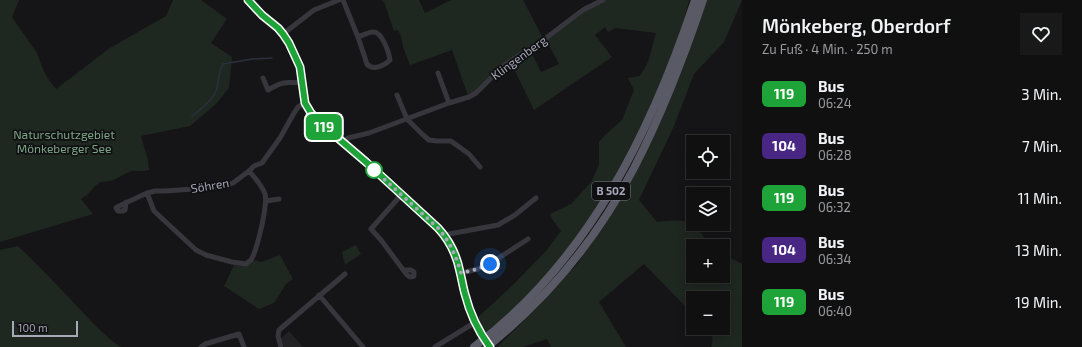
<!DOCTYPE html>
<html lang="de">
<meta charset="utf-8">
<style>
body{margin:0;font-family:"Exo 2",sans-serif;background:#19191a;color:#f1f3f6;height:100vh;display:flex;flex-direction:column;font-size:15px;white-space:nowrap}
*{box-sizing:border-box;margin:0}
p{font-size:13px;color:#9c9d9f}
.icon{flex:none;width:22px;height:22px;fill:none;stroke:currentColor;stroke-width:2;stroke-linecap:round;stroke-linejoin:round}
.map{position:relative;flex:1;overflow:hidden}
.sheet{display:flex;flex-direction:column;background:#101011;width:340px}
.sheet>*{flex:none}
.badge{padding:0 8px;border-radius:6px;font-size:14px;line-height:26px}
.controls{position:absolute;left:686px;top:135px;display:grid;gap:8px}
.controls a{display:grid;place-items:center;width:44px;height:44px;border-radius:0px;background:#101011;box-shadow:0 2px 10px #0003,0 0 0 1px #303031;font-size:20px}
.scale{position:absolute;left:12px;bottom:10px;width:66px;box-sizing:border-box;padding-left:4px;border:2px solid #a6a8b8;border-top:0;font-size:11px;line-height:14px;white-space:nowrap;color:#a6a8b8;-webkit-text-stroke:3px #101012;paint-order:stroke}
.you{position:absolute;width:20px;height:20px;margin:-10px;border:3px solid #fff;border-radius:50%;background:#1a73e8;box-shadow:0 0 0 6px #1a73e833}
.map>.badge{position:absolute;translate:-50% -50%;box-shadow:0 0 0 2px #fff}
.round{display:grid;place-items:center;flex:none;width:42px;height:42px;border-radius:0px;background:#19191a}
.overview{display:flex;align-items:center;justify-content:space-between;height:68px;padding:0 20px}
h1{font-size:19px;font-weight:600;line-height:30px}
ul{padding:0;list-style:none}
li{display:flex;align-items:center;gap:12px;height:52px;padding:0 20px}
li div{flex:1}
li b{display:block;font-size:15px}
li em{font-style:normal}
li .badge{min-width:44px;font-weight:700;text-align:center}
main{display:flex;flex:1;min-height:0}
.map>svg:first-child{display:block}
</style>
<main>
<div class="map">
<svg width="742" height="347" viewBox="0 0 742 347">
<rect width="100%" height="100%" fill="#151517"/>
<path fill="#222124" d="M289,331l14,16h-19l-3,-9z"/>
<path fill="#1f2721" d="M0,0h19l-7,17 25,36 5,14 5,10 9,12 54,-41 56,-32 7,-16h28l26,19 -16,24 21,14 -3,31 -13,16 -14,12 -12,10 -49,10 7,24 1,10 -6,1h-12l-20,10 -10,1 -6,4 -7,8 -7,5 12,15 -93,28z
M382,0h37l6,13 26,-13h72l20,38 43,-33 12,-5h91c-3,13 -6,26 -10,38 -27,80 -66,155 -118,221 -22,28 -49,51 -75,74l-10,-14 37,-34 33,-34 15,-20 -9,-12 -2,-5 21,-10 20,-22 8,-17v-23l5,-6 18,-16 12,-30 -6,-12 12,-2 8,-14 8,-29 -41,-5 -7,4 -3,-5 -10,8 17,22 -78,53 -23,-47 19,-13 11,22 18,-8 -11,-21 -5,-5c-14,9 -29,18 -42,28 -12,10 -20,22 -33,30l-16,-46 -42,15 -7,-18 -2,-11 -3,-6 -4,1 -10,-29z
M707,0h35l-18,42 -30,32 -20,52 -35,74 18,22c11,-1 27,-4 37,4 7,5 11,13 16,20h-17v30h30v-22l19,10v83h-31c3,-6 1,-14 -4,-19h16v-30h-30v16l-49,-50 -45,38 27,45h-75l-4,-8 -24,8h-26l34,-33 47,-51 38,-57 38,-70 29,-67z
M356,245l5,9 -16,11 -3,-13z
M18,246c20,19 39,39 58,59 14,15 28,31 45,42h-121v-97z
M280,255l13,24 -7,5 -12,19 -15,6 -35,-23 10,-21 11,1 9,-6 7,2z"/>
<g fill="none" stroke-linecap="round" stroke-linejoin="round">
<path stroke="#2a303c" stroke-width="1.5" d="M192,116c8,-6 20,-15 24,-25 3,-9 2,-19 7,-27l29,-5 20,-1"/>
<path stroke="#36363c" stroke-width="5" d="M248,0l14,15 16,13 5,6 6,9 11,24 5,36 6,10 7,8 48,41 73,66c17,20 20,38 25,63 3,14 8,28 15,40
M343,0l15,37 9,27c6,7 17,2 23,-4 -1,-7 -8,-29 -17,-28 -4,0 -10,3 -15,5
M283,34l31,-24 25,-10
M438,73l11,30
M263,78l5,12c15,-9 17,-8 34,-7
M397,95l10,24 15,15 7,6 8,1h14l18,13 11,13
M342,142l6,-4 21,-5 80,-30 20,-6 7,-4 20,-20 10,-9 40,-26 37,-28 20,-10
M147,193l7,18 42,39 10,5 26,7 14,2c2,-2 3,-3 5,-4 6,-10 17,-55 14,-66 -3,-9 -10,-16 -16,-23
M401,195l-30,34 10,11 26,35 3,2 4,-1v-4l-3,-2h-7
M266,201l13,-2
M126,202l-1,8 -2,1h-5l-2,-3 1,-1 30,-14 8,-2h10l57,-4 11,-4 16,-12 5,-5 8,-3 18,-25 14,-25 4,-6 7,-4
M445,236l4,-2 49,-9 17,-10 21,-17
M461,273l17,-4 16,-8 34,-22
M319,295l44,52
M201,347l4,-3 34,-10 5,13
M281,347l-3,-11 1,-6 66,-56
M435,347l39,-24"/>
<path stroke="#595a65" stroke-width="8" d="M474,347c114,-86 177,-214 221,-347
M487,347c61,-49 111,-110 147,-179 28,-54 50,-111 69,-168"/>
<path stroke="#36363c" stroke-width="5" d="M479,331l11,16"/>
</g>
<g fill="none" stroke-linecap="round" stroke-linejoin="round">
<defs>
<path id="line" d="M248,0l14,15 16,13 5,6 6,9 11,24 5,36 6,10 7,8 48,41 72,66c12,13 19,28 22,44 2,8 3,15 5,22 5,20 13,37 25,53"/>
</defs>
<use href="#line" stroke="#fff" stroke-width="9"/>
<use href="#line" stroke="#1ea339" stroke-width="6"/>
<path stroke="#a6a8b8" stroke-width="4" stroke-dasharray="0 7.2" d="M374,170l64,58c12,14 18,28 23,45l17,-4 12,-5"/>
</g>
<circle fill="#fff" stroke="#1ea339" stroke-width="2" cx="374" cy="170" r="8"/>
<g text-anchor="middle" stroke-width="3.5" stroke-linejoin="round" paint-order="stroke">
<rect fill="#101012" stroke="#797a86" stroke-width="1" x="592" y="182" width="38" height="18" rx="3"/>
<g font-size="11" font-weight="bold" fill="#a6a8b8">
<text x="611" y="195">B 502</text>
</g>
<g font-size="12" fill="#a6a8b8" stroke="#101012">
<text transform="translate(519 58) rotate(-36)" y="4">Klingenberg</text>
<text transform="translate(210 186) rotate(-9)" y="4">Söhren</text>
</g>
<g font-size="12" fill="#7ba586" stroke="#101012">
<text x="64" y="139">Naturschutzgebiet<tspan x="64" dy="14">Mönkeberger See</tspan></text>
</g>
</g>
</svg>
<div class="controls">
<a><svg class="icon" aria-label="locate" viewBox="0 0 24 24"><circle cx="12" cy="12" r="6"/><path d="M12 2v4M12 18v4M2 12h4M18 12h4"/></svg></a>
<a><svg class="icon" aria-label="layers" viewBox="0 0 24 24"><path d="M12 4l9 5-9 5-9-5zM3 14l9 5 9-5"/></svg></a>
<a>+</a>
<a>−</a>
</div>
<div class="scale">100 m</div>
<div class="you" style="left:490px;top:264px"></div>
<b class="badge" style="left:324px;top:127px;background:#1ea339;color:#fff">119</b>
</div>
<section class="sheet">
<div class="overview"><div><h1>Mönkeberg, Oberdorf</h1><p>Zu Fuß · 4 Min. · 250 m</p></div><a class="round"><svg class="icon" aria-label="heart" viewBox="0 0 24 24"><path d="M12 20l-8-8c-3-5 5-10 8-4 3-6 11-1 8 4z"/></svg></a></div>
<ul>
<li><span class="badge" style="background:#1ea339;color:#fff">119</span><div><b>Bus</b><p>06:24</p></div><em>3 Min.</em></li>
<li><span class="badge" style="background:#482683;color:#fff">104</span><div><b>Bus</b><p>06:28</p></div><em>7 Min.</em></li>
<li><span class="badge" style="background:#1ea339;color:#fff">119</span><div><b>Bus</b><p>06:32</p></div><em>11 Min.</em></li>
<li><span class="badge" style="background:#482683;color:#fff">104</span><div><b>Bus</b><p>06:34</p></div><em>13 Min.</em></li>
<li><span class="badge" style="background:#1ea339;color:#fff">119</span><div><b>Bus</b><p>06:40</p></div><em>19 Min.</em></li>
</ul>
</section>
</main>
